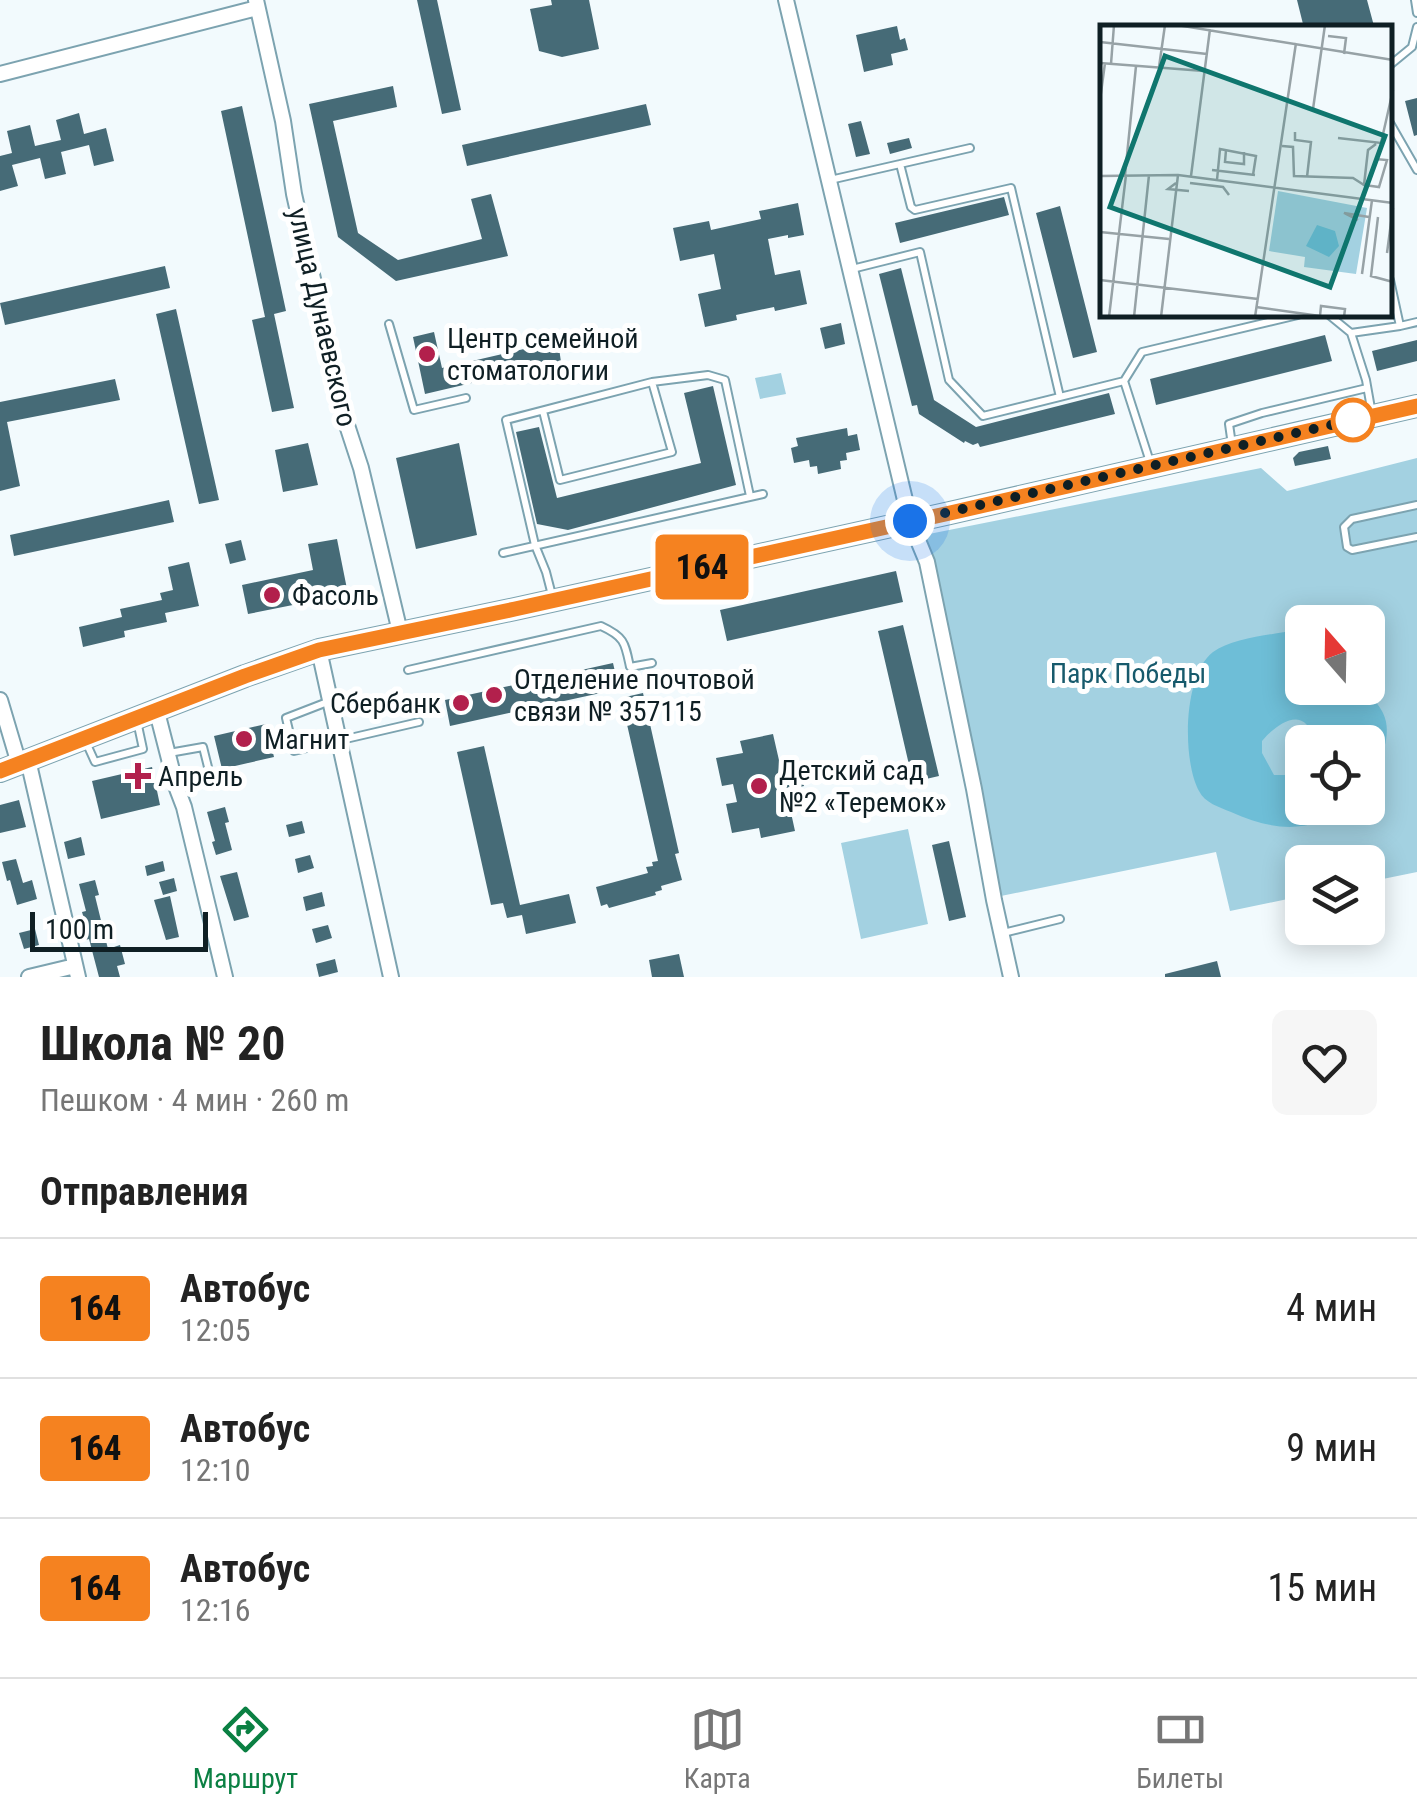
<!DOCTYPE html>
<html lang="ru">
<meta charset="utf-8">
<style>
body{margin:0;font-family:"Roboto Condensed",sans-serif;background:#f6f6f6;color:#222;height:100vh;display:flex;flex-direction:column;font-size:38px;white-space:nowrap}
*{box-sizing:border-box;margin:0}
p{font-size:32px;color:#767676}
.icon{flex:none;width:55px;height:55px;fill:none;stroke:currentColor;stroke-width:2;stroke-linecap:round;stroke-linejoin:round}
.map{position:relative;height:977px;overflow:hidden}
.side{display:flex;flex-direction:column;background:#fff;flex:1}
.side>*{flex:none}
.badge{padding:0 20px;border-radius:8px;font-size:35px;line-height:65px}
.needle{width:65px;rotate:340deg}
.fabs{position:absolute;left:1285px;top:605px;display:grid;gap:20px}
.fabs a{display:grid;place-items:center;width:100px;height:100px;border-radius:15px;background:#fff;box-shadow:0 5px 25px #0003;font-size:50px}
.scale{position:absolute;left:30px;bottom:25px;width:178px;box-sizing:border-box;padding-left:10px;border:5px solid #0f1f24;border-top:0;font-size:28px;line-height:35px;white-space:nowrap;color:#0f1f24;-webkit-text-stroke:8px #fff;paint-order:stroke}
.you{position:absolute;width:50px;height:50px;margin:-25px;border:8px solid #fff;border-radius:50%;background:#1a73e8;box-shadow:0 0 0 15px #1a73e833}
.map>.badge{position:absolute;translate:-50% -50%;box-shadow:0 0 0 5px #fff}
h2{padding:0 40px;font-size:38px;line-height:90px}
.round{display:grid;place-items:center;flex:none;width:105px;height:105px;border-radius:15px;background:#f6f6f6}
.overview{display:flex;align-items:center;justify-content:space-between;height:170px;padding:0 40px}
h1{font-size:48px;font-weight:700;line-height:75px}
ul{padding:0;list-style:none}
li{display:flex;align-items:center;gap:30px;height:140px;padding:0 40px;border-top:2px solid #e0e0e0}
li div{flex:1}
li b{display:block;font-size:38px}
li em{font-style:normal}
li .badge{min-width:110px;font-weight:700;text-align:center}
.tabs{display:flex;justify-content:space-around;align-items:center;height:140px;border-top:2px solid #e0e0e0;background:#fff;font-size:28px;color:#767676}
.tabs a{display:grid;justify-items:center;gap:5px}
.tabs .on{color:#0b8043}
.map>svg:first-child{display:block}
</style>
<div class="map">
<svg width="1417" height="977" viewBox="0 0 1417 977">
<rect width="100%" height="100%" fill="#f2fafd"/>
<path fill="#a3d1e1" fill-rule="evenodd" d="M781,373l5,21 -26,5 -5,-21z
M1417,458v414l-49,10v-20h-66v34l-72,15 -14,-59 -220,45 -72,-362 337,-67 26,23zM1302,622h66v66h-66zM1302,742h66v66h-66z
M908,829l20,95 -67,15 -20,-96z"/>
<path fill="#6ebed7" d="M1295,630l7,1v57h61c6,7 16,16 20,25 11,22 -4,52 -15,69v-40h-53c-9,-37 -35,-22 -53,-1v12l12,22h19l9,-5v38h46c-40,26 -75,23 -117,4 -12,-5 -26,-9 -32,-21 -17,-31 -16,-116 14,-139 19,-14 59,-17 82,-22z"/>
<path fill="#466b77" d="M417,0h20l24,110 -19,4z
M551,0h38l10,49 -37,8 -23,-6 -9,-42 22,-4z
M1297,0h70l7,26 -70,2z
M897,26l3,14 5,-2 3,12 -17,4 2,11 -29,7 -8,-37z
M393,86l4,21 -64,14 25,112 40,27 84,-21 -11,-40 20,-5 17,62 -112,25 -58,-44 -29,-133z
M1417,98v37l-3,1 -9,-35z
M646,104l5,21 -184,41 -5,-21z
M242,106l44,205 -12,3 20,94 -22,4 -20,-92 13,-3 -44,-206z
M79,113l5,21 22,-6 8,33 -20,5 -5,-21 -28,7 5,22 -21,5 -5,-21 -28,7 6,21 -18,5v-35l12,-3 -5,-22 23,-6 5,21 26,-6 -5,-20z
M861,121l9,33 -14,3 -8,-33z
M909,138l3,10 -22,6 -3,-11z
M1004,197l5,18 -109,28 -5,-20z
M798,203l6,32 -16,3v-3l-20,4 7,36 25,-5 7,34 -32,7 -1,-4 -38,8 1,5 -32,7 -7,-33 23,-5 -7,-35 -34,7 -7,-33 36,-7 2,9 50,-11 -2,-8z
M1060,206l37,146 -24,6 -37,-145z
M165,266l5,22 -165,37 -5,-22z
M901,268l33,132 42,27 133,-34 6,21 -135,33 -2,-4 -5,2 -8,-4 -1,2 -45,-29 -2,-9 -5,1 -33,-132z
M176,309l43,191 -20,4 -43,-190z
M841,323l4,21 -20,5 -5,-21z
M434,332l8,36 116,-27 3,21 -136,32 -12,-57z
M1325,335l7,26 -176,44 -6,-26z
M1417,340v21l-40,10 -5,-20z
M115,379l5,21 -113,22 13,64 -20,5v-89z
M713,386l23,99 -168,45 -31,-6 -21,-92 23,-5 18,71 144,-35 -17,-70z
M847,428l1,8 9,-2 3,16 -14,3 1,7 -7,1 1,8 -23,5 -1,-8 -7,1 -1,-7 -15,3 -3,-15 7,-2 -2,-8z
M308,443l10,42 -35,7 -8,-42z
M459,443l18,92 -61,14 -20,-91z
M1328,446l3,13 -36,7 -2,-8 6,-6z
M169,500l5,22 -160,34 -4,-21z
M337,539l11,55 -100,20 -6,-29 71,-15 -5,-26z
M241,540l5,20 -16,4 -5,-20z
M189,562l10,44 -34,7 2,9 -43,9 1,6 -42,10 -4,-20 43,-10 -2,-8 42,-9 -2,-7 13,-3 -5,-23z
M896,571l7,31 -176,39 -7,-31z
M903,625l36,151 -26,6 -35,-151z
M613,663l6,26 -169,37 -5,-26z
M643,693l36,160 -4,1 7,26 -21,6 1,4 -7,2 1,3 -47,13 -2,-4 -6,2 -5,-19 52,-14 -2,-6 7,-1 -1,-4 6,-1 -37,-163z
M266,724l8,33 -52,12 -8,-33z
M773,734l8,35 18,-4 5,21 -18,4 9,41 -34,7 -2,-10 -27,5 -6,-29 11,-2 -4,-18 -11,2 -6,-28 27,-5 -3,-12z
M484,746l36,159 49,-11 7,29 -50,11 -4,-19 -15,3 -4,-15 -12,2 -34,-153z
M152,767l8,38 -59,14 -9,-38z
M19,800l7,27 -26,6v-28z
M225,807l4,15 -4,1 7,27 -16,5 -4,-13 3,-1 -8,-29z
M302,821l3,12 -16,4 -3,-12z
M81,837l4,18 -17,4 -4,-17z
M949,841l17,76 -17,4 -17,-76z
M310,855l4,13 -16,5 -3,-14z
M16,859l7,24 9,-3 5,19 -20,6 -7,-25 -3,1 -5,-19z
M163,861l2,10 -18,5 -2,-10z
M237,872l12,45 -15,4 -14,-45z
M174,878l3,13 -14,4 -4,-13z
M95,880l4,15 -4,1 13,53 12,-4 5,19 -8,2 3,11h-21l-10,-38 -7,2 -2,-10 7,-2 -5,-17 4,-1 -7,-27z
M322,892l3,14 -19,5 -3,-14z
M170,896l9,41 -13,3 -12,-40z
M328,925l4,13 -16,5 -4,-14z
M35,929l4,16 -15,4 -5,-16z
M679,954l5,23h-32l-3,-17z
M335,959l3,13 -19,5 -3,-13z
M1217,961l4,16h-56v-3z"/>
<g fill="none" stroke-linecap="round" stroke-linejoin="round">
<defs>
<path id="service" d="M1415,0l2,13
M1390,65l22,-18 5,-20
M1390,123l27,47
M900,164l11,43 4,3 96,-22 49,209
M830,180l140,-32
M852,269l68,-17 29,128 34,36 141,-35 18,-29 156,-37
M1390,280l10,46 17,-4
M1329,315l22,18 49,-7
M389,324l25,86 52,-12
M1351,333l15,47 6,34
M1124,381l27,84
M543,411l17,69 112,-28 -20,-70
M1232,445l-3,-21 33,-11 105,-25
M1417,505l-65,14 -8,8 3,20 5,3 65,-13
M503,553l260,-59
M553,599l-7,-27 -11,-27 -29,-125 146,-38 56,-7 17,5 25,116
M408,670l193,-44c24,11 24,17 29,41l22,-4
M330,701l-44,17 8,33 125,-29
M85,740l10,22 48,-13 -6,-28
M169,753l34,-6 7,28 -33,10
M1003,933l57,-14"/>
<path id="minor" d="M256,0l27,121 11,73 49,219 18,55 39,164
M786,0l124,521 17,41 47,227 20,111 17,77
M0,74l257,-66
M319,650l72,327
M0,700l19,64
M157,712l19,74 8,21 41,170
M28,760l50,217
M29,977l46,-11"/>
<path id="secondary" d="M0,771l245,-95 74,-26 196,-41 435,-96 467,-107"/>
</defs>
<use href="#service" stroke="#7ca3b0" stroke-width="10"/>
<use href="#minor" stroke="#7ca3b0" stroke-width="18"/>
<use href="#secondary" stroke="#7ca3b0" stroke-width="24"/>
<use href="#service" stroke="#fff" stroke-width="6"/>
<use href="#minor" stroke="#fff" stroke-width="14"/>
<use href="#secondary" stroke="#c5f1fd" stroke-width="20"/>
</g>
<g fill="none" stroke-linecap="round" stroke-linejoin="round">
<defs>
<path id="line" d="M0,771l245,-95 74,-26 196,-41 435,-96 467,-107"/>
</defs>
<use href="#line" stroke="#fff" stroke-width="22"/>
<use href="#line" stroke="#f58220" stroke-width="15"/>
<path stroke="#0f1f24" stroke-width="10" stroke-dasharray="0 18" d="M910,521l443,-101"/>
</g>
<g fill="#b2204c" stroke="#fff" stroke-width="4">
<circle cx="427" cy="354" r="10"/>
<circle cx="272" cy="595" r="10"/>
<circle cx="494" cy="695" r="10"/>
<circle cx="461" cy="703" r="10"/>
<circle cx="244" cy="739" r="10"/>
<path d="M133 761h10v10h10v10h-10v10h-10v-10h-10v-10h10z"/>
<circle cx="759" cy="786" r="10"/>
</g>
<circle fill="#fff" stroke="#f58220" stroke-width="5" cx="1353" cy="420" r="20"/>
<g text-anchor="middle" stroke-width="10" stroke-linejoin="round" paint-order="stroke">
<g font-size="28" fill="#0f1f24" stroke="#fff">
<text transform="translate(323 317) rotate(77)" y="10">улица Дунаевского</text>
</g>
<g font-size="28" fill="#0f1f24" stroke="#fff" text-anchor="start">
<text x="447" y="348">Центр cемейной<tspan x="447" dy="32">cтоматологии</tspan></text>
<text x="292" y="605">Фасоль</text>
<text x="514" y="689">Отделение почтовой<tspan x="514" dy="32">связи № 357115</tspan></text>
<text x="441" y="713" text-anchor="end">Сбербанк</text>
<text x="264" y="749">Магнит</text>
<text x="779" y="780">Детский сад<tspan x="779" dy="32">№2 «Теремок»</tspan></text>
<text x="158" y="786">Апрель</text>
</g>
<g font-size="28" fill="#175a6c" stroke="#fff">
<text x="1128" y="683">Парк Победы</text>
</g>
</g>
<g transform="translate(1100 25)">
<rect width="292" height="292" fill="#f2fafd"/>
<path d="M178,166l89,17 -11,66 -52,-7 1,-10 -36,-6z" fill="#a3d1e1"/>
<path d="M217,200l18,6 4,15 -10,11 -23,-11z" fill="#6ebed7"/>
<path fill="none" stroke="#97a2a6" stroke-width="2.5" d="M77,0l216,35M228,11l18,2 -2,16M0,17l107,12M0,38l104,8M11,39l3,-39M59,42l6,-42M0,75l5,-37M213,84l12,-84M195,107v8l16,2 -4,35M238,113l43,5 12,-53M182,121l11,1 1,29 59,2 11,7M126,125l-1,12 19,2v-12M275,134l12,1 -8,27 -15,-2 4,-35 8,-6M112,145l43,5M25,150l11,-109M0,151l78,-1 215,28M91,151l19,-147M117,155l3,-31 36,7 -3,19M76,158l-8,6 21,2M90,158l33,4 6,8M278,192l-7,59 22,6M258,195l-14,-7 25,4M0,207l69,7M287,228l6,-45M262,249l10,-74M0,255l158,19M156,282l64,9 1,-10 24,3 -1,8M9,292l17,-142M34,292l15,-142M61,292l17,-142M155,292l41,-274"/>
<path fill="#0f766e" fill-opacity="0.15" stroke="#0f766e" stroke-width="5" d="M65,31l220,80 -55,151 -220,-80z"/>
<rect width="292" height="292" fill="none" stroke="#0f1f24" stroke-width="5"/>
</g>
</svg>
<div class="fabs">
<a><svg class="needle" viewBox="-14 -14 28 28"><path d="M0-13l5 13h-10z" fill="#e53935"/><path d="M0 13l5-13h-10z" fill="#767676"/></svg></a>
<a><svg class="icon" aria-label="locate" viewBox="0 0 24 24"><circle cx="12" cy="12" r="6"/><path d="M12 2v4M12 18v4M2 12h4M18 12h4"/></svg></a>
<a><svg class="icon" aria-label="layers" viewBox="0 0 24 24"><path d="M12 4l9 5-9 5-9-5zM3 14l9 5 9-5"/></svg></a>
</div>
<div class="scale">100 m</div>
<div class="you" style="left:910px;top:521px"></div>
<b class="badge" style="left:702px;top:567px;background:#f58220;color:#111">164</b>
</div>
<section class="side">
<div class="overview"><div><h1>Школа № 20</h1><p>Пешком · 4 мин · 260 m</p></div><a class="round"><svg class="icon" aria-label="heart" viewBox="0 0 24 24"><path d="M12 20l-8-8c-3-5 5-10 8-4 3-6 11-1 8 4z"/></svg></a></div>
<h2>Отправления</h2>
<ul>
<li><span class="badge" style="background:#f58220;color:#111">164</span><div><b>Автобус</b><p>12:05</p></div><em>4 мин</em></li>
<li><span class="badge" style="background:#f58220;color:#111">164</span><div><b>Автобус</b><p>12:10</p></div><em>9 мин</em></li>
<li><span class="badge" style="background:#f58220;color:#111">164</span><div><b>Автобус</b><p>12:16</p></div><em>15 мин</em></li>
</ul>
</section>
<nav class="tabs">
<a class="on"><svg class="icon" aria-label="directions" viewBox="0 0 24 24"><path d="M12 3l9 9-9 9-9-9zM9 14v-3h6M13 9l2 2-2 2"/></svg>Маршрут</a>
<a><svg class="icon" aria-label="map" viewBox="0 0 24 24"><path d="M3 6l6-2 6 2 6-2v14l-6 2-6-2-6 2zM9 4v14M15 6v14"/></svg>Карта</a>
<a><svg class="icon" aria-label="tickets" viewBox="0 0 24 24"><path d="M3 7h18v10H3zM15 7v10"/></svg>Билеты</a>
</nav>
